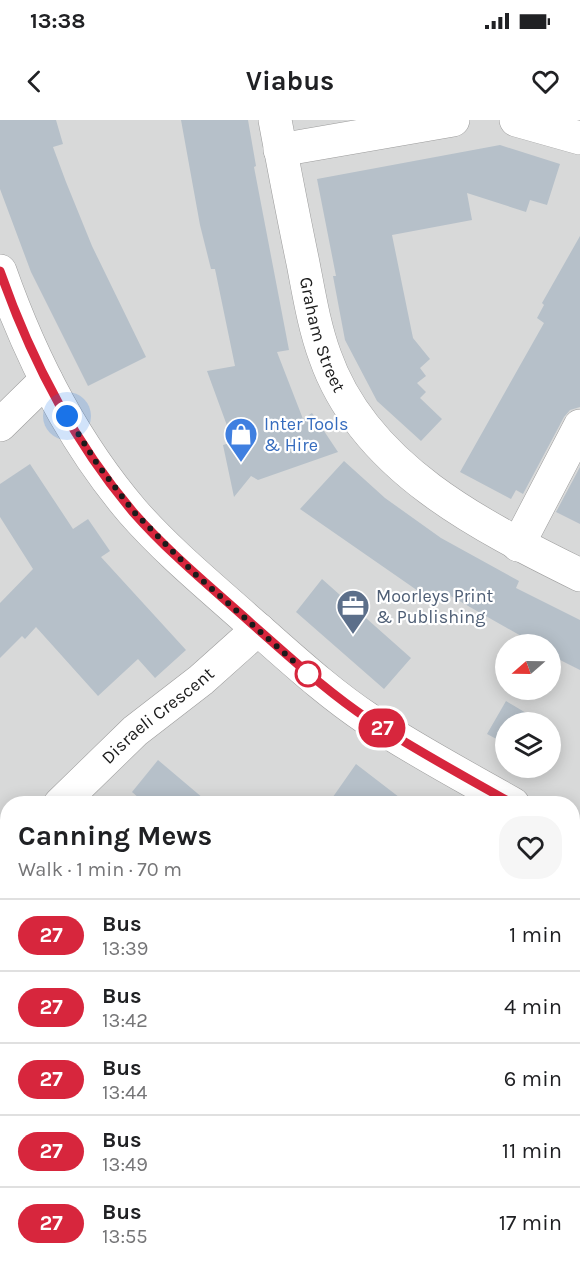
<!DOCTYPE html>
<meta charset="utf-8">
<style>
body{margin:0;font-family:Karla,sans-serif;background:#f6f6f6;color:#202124;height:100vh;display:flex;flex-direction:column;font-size:22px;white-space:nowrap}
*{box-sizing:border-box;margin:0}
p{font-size:20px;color:#757577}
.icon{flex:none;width:33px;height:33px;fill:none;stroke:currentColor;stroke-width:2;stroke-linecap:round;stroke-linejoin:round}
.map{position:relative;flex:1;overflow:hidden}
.sheet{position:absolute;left:0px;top:676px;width:580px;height:476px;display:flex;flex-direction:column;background:#fff;border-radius:24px 24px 0 0;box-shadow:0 3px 15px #0003}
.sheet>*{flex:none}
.badge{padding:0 12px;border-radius:20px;font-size:21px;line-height:39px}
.needle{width:39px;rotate:250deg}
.controls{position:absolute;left:495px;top:514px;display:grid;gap:12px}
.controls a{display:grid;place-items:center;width:66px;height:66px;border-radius:50%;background:#fff;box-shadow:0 3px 15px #0003;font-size:30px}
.you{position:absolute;width:30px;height:30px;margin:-15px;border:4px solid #fff;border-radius:50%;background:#1a73e8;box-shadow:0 0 0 9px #1a73e833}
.map>.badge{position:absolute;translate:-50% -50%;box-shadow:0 0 0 3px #fff}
.round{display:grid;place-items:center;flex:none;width:63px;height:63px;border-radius:24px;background:#f6f6f6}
.head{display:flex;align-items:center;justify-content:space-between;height:102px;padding:0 18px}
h1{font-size:28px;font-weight:700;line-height:45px}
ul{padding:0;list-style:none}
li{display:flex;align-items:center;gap:18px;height:72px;padding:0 18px;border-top:2px solid #e0e0e0}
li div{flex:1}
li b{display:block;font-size:22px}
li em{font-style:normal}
li .badge{min-width:66px;font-weight:700;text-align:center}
.status{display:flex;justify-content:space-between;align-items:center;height:42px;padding:0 30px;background:#fff;direction:ltr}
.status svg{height:16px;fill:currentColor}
header{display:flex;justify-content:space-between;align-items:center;height:78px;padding:0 18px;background:#fff;font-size:27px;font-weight:700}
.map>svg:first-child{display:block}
</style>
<div class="status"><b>13:38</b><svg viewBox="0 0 49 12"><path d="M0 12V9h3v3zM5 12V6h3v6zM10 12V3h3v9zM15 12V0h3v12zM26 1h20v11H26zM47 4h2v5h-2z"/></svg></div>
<header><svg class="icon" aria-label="back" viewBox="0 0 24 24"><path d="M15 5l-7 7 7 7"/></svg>Viabus<svg class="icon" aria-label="heart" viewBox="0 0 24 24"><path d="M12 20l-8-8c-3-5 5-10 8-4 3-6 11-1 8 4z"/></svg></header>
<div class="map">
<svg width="580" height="1151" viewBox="0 0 580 1151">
<rect width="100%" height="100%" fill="#dfe4ed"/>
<path fill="#d8d9d9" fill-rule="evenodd" d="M0,0h580v1052l-7,3v-371h-565v460l339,1 -17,6h-330zM506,525h44v45h-44zM506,603h44v45h-44z"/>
<path fill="#b6c0c9" d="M0,0h56l7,24 -10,3 13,35 26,64 54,111 -58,29 -57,-114 -31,-83z
M181,0h67l8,46 -2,1 35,183 -12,2 26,67 9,-6 26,39 -80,28 -7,-4 -17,21 -11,-52 10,-3 -26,-71 28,-5 -20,-97h-4l-11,-44z
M500,25l60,19 -13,41 -17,-5 -4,12 -59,-19 5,27 -80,15 21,103 17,21 -10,9 6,8 -9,7 9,9 -6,6 22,21 -21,22 -44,-40 -32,-61 -12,-64h3l-19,-97z
M580,116v171l-10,3 -6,7 -41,77 -7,-4 -5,9 -51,-27 84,-149 -7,-5 7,-13 -2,-2z
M344,341l41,37 56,40 78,43 -3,7 64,32v50l-30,-15v-10h-13l-97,-55 -6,12 -134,-93z
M30,344l43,65 15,-10 22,32 -9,6 85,93 -31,28 -17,-19 -40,37 -62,-69 -11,12 -3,-3 -22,22v-55l33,-34 -33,-52v-33z
M580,347v57l-24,-12z
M322,459l89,79 -27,31 -88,-77z
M506,581l37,22h-37v21l-19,-10z
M158,640l52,44h-64l-14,-12z
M356,644l52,40h-80z"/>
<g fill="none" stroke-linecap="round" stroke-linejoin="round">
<defs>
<g id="minor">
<path id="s1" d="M275,0c9,48 18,95 28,143 6,31 11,63 22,93 39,112 156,170 255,219"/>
<path d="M516,0l64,18"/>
<path d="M280,30l173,-30"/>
<path d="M0,151c30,85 73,171 133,241 36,41 79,76 119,112 38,33 74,67 116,95 46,31 96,57 145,85"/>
<path d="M0,305l46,-45"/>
<path d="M518,425l62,-119"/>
<path id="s2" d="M60,684l75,-73 66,-51 57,-51"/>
<path d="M573,719l7,4"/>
<path d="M0,746l8,-8"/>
<path d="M573,853l7,-10"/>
<path d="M0,1109l8,7"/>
<path d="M37,1144l7,7"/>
<path d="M238,1151l12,-7"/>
</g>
<path id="major" d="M573,1096l7,-3
M432,1151l17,-7"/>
</defs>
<use href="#minor" stroke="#9c9c9c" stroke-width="34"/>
<use href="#major" stroke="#003092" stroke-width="34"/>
<use href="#minor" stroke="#fff" stroke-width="33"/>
<use href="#major" stroke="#93c1ff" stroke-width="33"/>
</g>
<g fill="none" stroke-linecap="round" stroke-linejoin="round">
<defs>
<path id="line" d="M0,151c30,86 74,171 133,241 36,41 79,76 119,112 38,33 74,67 116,95 47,31 96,57 145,85"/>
</defs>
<use href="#line" stroke="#fff" stroke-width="14"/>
<use href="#line" stroke="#d7263d" stroke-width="9"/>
<path stroke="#1b1b1b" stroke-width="6" stroke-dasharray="0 10.8" d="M67,296l31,49 36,47 60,61 114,101"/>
</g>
<defs>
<symbol id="shop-pin" viewBox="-11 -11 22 30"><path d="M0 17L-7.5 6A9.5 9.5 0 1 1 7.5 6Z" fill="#3f7fe0" stroke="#fff"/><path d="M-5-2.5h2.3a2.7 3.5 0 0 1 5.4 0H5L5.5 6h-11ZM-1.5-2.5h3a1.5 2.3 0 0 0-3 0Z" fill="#fff"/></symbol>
<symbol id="office-pin" viewBox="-11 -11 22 30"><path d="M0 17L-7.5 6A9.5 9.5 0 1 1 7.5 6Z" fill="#5c6f8a" stroke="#fff"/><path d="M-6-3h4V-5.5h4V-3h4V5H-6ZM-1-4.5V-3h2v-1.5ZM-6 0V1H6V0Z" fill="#fff"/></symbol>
</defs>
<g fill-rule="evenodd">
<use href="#shop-pin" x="222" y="295" width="38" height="52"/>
<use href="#office-pin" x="334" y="467" width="38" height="52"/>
</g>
<circle fill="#fff" stroke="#d7263d" stroke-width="3" cx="308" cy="554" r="12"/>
<g text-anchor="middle" stroke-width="4.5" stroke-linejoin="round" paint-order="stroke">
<g font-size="18" fill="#1b1b1b" stroke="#fff">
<text dy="6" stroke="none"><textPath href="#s1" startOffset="220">Graham Street</textPath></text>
<text dy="6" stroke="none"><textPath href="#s2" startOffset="132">Disraeli Crescent</textPath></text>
</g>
<g font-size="18" fill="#366cbe" stroke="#fff" text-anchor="start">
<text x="264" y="310">Inter Tools<tspan x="264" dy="21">&amp; Hire</tspan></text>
</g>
<g font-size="18" fill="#4e5e75" stroke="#fff" text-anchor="start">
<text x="376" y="482">Moorleys Print<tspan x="376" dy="21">&amp; Publishing</tspan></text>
</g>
</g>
</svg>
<div class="controls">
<a><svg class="needle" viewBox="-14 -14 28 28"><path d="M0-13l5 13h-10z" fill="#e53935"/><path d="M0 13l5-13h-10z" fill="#757577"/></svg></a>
<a><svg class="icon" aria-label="layers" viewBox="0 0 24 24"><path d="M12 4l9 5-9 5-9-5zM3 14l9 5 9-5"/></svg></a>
</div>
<div class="you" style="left:67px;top:296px"></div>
<b class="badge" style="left:382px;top:608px;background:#d7263d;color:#fff">27</b>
<section class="sheet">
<div class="head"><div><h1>Canning Mews</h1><p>Walk · 1 min · 70 m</p></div><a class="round"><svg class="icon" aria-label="heart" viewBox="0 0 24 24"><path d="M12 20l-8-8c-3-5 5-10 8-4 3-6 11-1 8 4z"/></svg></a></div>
<ul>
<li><span class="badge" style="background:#d7263d;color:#fff">27</span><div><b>Bus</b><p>13:39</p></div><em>1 min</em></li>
<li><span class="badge" style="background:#d7263d;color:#fff">27</span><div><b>Bus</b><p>13:42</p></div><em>4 min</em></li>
<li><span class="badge" style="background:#d7263d;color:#fff">27</span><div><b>Bus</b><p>13:44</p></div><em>6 min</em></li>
<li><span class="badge" style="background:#d7263d;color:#fff">27</span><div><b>Bus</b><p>13:49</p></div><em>11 min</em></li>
<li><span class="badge" style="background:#d7263d;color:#fff">27</span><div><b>Bus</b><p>13:55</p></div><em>17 min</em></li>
</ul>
</section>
</div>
